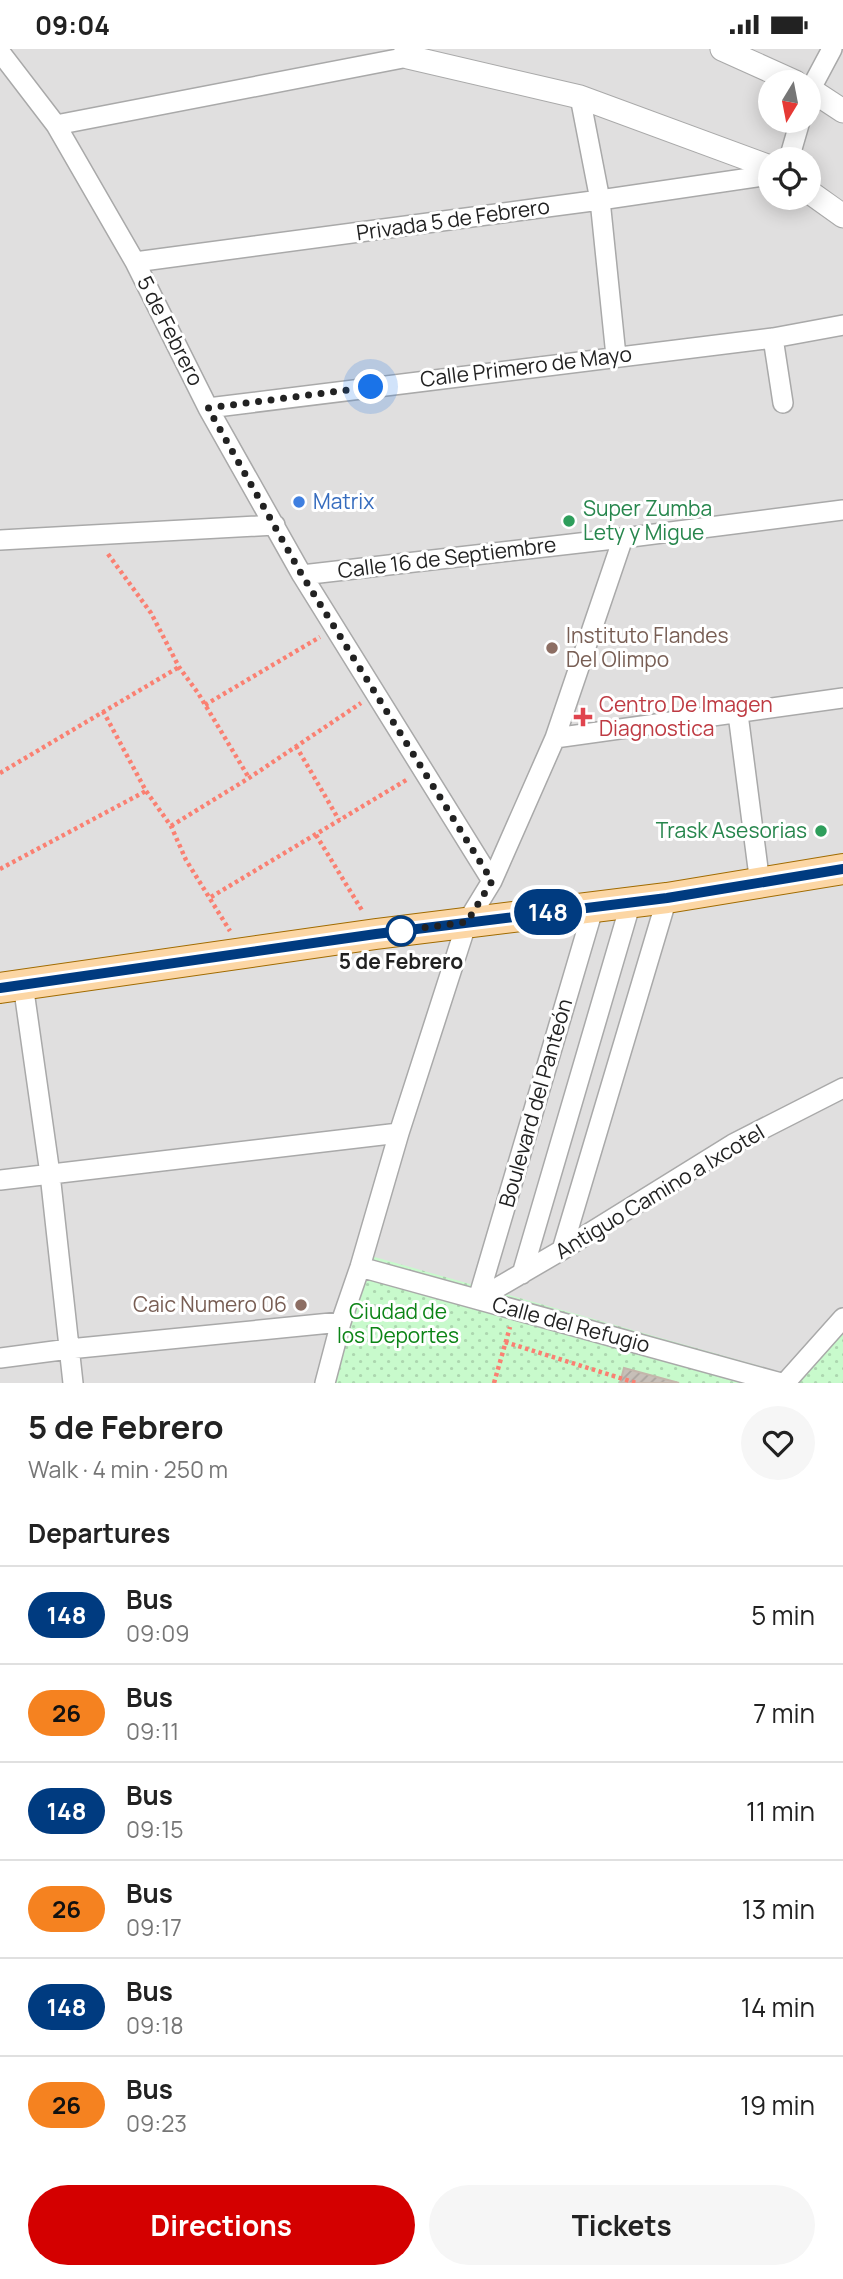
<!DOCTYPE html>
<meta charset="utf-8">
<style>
body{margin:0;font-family:Manrope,sans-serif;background:#f6f6f6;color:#222;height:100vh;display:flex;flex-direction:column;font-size:26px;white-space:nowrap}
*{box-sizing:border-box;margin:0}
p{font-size:23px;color:#767676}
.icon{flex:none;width:38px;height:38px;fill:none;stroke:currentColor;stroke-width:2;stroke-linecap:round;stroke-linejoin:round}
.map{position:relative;height:1334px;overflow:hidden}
.side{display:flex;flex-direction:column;background:#fff;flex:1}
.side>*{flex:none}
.badge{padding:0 14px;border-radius:23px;font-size:24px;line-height:46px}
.needle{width:46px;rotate:190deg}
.fabs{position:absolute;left:758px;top:21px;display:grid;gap:14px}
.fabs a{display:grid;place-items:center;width:63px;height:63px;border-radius:50%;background:#fff;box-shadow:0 4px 18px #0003;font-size:35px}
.you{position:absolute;width:35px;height:35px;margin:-18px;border:5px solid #fff;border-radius:50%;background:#1a73e8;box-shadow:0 0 0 10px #1a73e833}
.map>.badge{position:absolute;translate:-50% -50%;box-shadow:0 0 0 4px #fff}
h2{padding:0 28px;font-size:26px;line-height:63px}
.round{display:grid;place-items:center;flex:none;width:74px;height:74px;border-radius:37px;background:#f6f6f6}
.head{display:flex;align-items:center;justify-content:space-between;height:119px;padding:0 28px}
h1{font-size:33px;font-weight:700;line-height:52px}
.action{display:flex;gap:14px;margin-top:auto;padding:14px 28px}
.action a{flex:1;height:80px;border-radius:42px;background:#d40000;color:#fff;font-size:28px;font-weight:700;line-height:80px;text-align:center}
.action a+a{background:#f6f6f6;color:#222}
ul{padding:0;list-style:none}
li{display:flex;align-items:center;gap:21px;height:98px;padding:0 28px;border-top:2px solid #e0e0e0}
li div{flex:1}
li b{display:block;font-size:26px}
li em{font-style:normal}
li .badge{min-width:77px;font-weight:700;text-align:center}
.status{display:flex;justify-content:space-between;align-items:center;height:49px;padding:0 35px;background:#fff;direction:ltr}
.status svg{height:19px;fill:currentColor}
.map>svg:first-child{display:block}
</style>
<div class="status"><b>09:04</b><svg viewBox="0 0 49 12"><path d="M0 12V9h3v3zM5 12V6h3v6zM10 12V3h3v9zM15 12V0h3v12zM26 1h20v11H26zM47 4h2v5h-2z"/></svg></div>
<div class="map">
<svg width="843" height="1334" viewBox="0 0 843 1334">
<defs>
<pattern id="park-dots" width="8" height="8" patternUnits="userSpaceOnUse" patternTransform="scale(1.75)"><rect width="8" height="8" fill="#c8facc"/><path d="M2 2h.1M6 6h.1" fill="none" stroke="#acd6af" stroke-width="1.8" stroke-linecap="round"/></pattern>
<pattern id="building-hatch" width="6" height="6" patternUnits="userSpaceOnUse" patternTransform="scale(1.75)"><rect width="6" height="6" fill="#c7bfb8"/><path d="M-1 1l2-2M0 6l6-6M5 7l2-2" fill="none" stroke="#aba49e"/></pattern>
</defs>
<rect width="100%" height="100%" fill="#f2efe9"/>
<path fill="#e0dfdf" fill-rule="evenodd" d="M0,0h843v1334h-843zM770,33h38v39h-38zM770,110h38v39h-38z"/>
<path fill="url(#park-dots)" d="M357,1203l427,121 59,-63v73h-522z"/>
<path fill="url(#building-hatch)" stroke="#c4b6ab" stroke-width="2" d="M624,1319l55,15h-59z"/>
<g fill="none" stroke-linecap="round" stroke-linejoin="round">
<defs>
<path id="minor" d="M0,3l56,73 79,137 73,146 94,167 190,306
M808,45l24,-45
M580,48l20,103 16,156
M56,76l352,-68
M789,110l11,-38
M135,213l465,-62 170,-25
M773,289l10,65
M208,359l565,-70 70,-13
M0,491l275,-15
M302,526l321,-37 220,-28
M738,665l22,170
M555,689l288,-40
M25,949l25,176 23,209
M0,1131l399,-47
M562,1201l105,-352
M360,1218l421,116
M522,1225l109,-372
M478,1250l84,-49 171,-106 110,-56
M478,1250l116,-393
M0,1309l69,-9 272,-27
M325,1334l16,-61 19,-55 39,-134 68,-211 25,-41 63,-143 68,-200
M785,1334l58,-65"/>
<path id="tertiary" d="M406,0l2,8 172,40 190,70
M722,0l73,33
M808,39l35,23
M808,142l35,25"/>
<path id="primary" d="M0,939l376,-54 291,-36 176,-29"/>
</defs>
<use href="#minor" stroke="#a9a9a9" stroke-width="22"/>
<use href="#tertiary" stroke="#a9a9a9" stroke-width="25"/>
<use href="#primary" stroke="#a06b00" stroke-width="32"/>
<path stroke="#fa8072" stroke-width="4.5" stroke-dasharray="3.5 3.5" stroke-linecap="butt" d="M108,505l43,59 28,54 19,26 51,85
M205,656l115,-68
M103,662l43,80 25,35 15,34 44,71
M296,697l43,74
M0,724l179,-106
M171,777l78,-48 112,-75
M316,786l47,77
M0,820l146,-78
M211,848l197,-118
M505,1293l131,41
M494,1334l16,-56"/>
<use href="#minor" stroke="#fff" stroke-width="19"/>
<use href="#tertiary" stroke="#fff" stroke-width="23"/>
<use href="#primary" stroke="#fcd6a4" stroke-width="30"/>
</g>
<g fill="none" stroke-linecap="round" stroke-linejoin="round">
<defs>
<path id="line" d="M0,939l376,-54 291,-36 176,-29"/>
</defs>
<use href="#line" stroke="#fff" stroke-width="16"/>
<use href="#line" stroke="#003b80" stroke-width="10"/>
<path stroke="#222" stroke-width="7" stroke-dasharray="0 12.6" d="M371,338l-163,21 94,167 190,306 -25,41 -68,9h2"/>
</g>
<circle fill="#3f7fe0" stroke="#fff" stroke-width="2.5" cx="299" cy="453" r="7"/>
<g fill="#2e9e5b" stroke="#fff" stroke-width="2.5">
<circle cx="569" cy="472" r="7"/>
<circle cx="821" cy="782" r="7"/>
</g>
<g fill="#8d6e63" stroke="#fff" stroke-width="2.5">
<circle cx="552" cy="599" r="7"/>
<circle cx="301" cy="1256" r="7"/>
</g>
<path fill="#e0444e" stroke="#fff" stroke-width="2.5" d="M579.5 657.5h7v7h7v7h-7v7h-7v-7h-7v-7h7z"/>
<circle fill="#fff" stroke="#003b80" stroke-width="3.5" cx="401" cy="882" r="14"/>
<g text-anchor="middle" stroke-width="6" stroke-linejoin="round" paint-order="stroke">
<g font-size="21" fill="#222" stroke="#fff">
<text transform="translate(453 171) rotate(-8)" y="7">Privada 5 de Febrero</text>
<text transform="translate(170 282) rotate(63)" y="7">5 de Febrero</text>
<text transform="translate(526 318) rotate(-7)" y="7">Calle Primero de Mayo</text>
<text transform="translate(447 509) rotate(-7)" y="7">Calle 16 de Septiembre</text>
<text transform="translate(536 1054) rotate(-74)" y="7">Boulevard del Panteón</text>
<text transform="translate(660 1143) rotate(-31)" y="7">Antiguo Camino a Ixcotel</text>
<text transform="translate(571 1276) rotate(15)" y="7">Calle del Refugio</text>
</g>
<g font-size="21" fill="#366cbe" stroke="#fff" text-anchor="start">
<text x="313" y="460">Matrix</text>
</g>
<g font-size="21" fill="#27864d" stroke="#fff" text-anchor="start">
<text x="583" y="467">Super Zumba<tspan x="583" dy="24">Lety y Migue</tspan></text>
<text x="807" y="789" text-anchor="end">Trask Asesorias</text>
</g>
<g font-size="21" fill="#785e54" stroke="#fff" text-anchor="start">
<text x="566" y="594">Instituto Flandes<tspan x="566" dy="24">Del Olimpo</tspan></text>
<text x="287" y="1263" text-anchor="end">Caic Numero 06</text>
</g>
<g font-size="21" fill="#be3a42" stroke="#fff" text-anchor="start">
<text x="599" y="663">Centro De Imagen<tspan x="599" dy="24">Diagnostica</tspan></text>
</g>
<g font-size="21" font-weight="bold" fill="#222" stroke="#fff">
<text x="401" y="920">5 de Febrero</text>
</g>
<g font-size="21" fill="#0c8416" stroke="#fff">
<text x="398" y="1270">Ciudad de<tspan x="398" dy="24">los Deportes</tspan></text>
</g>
</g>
</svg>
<div class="fabs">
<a><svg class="needle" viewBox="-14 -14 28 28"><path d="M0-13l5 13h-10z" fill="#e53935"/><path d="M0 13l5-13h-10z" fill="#767676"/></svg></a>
<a><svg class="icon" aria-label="locate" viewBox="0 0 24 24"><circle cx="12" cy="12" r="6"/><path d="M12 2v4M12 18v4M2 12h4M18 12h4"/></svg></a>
</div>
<div class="you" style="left:371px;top:338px"></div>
<b class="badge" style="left:548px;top:863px;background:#003b80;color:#fff">148</b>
</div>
<section class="side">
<div class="head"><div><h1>5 de Febrero</h1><p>Walk · 4 min · 250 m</p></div><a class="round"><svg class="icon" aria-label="heart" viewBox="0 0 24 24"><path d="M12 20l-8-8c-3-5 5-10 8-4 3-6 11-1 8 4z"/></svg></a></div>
<h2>Departures</h2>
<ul>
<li><span class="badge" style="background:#003b80;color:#fff">148</span><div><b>Bus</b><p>09:09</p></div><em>5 min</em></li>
<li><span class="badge" style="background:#f58220;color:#111">26</span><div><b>Bus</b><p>09:11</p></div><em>7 min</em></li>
<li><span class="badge" style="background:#003b80;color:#fff">148</span><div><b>Bus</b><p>09:15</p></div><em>11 min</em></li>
<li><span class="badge" style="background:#f58220;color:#111">26</span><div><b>Bus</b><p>09:17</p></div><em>13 min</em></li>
<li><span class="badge" style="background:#003b80;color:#fff">148</span><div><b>Bus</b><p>09:18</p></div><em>14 min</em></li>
<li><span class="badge" style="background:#f58220;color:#111">26</span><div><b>Bus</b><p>09:23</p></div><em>19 min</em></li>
</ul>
<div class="action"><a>Directions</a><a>Tickets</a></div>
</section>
